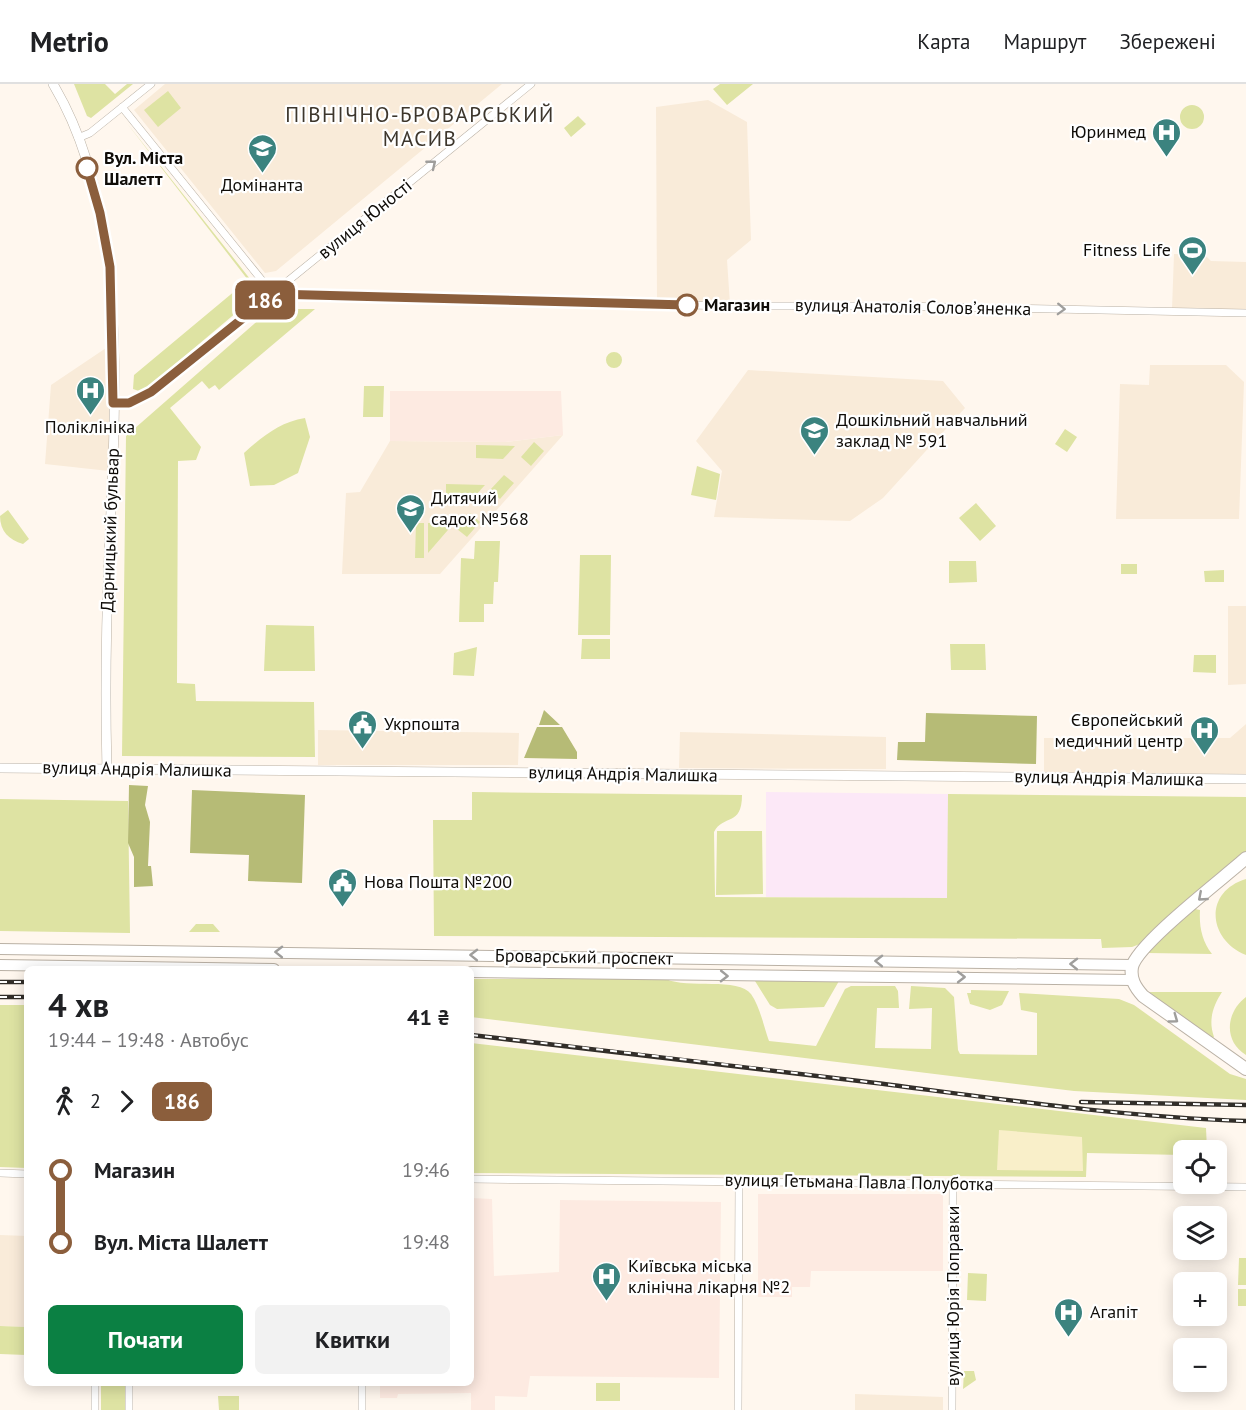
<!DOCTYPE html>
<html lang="uk">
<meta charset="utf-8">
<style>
body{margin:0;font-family:"PT Sans",sans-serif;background:#f2f2f2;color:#202124;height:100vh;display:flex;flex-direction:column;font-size:22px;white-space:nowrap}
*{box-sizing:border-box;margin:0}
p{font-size:20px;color:#757577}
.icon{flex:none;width:33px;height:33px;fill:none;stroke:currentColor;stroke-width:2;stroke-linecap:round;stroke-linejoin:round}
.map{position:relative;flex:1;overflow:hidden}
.details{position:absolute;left:24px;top:882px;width:450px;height:420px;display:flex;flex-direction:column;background:#fff;border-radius:9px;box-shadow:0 3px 15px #0003}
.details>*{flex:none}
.badge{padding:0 12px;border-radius:9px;font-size:21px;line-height:39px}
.controls{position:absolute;left:1173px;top:1056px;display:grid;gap:12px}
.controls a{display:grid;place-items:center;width:54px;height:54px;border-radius:9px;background:#fff;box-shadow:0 3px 15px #0003;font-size:30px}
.map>.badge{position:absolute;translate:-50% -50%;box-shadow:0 0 0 3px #fff}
.legs{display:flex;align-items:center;gap:9px;height:66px;padding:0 24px;font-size:20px}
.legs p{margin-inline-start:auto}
.summary{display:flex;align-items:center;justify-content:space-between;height:102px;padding:0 24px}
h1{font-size:33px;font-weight:700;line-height:45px}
.button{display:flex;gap:12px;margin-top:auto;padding:12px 24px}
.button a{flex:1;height:69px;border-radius:9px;background:#0b8043;color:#fff;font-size:24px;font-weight:700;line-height:69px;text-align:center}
.button a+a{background:#f2f2f2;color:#202124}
ul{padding:0 24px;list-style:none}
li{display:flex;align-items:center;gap:21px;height:72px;font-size:22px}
li i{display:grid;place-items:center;width:9px;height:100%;margin:0 8px;background:currentColor}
li i::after{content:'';width:15px;height:15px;margin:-8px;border:4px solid;border-radius:50%;background:#fff}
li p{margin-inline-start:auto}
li:first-child i{background:linear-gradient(#0000 50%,currentColor 0)}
li:last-child i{background:linear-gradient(currentColor 50%,#0000 0)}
header{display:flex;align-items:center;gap:36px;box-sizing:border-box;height:84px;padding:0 30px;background:#fff;border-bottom:2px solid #e0e0e0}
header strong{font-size:28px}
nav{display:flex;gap:33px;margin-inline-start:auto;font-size:21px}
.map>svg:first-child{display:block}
</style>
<header>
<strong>Metrio</strong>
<nav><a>Карта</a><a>Маршрут</a><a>Збережені</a></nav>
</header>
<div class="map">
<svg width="1246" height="1326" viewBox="0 0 1246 1326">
<rect width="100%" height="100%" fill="#fff7ee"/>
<path fill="#f9ebd9" d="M165,0h337l-226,187 -11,2 -131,-163z
M708,16l39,22 4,118 -24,20 3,44 -73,-2 -1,-195z
M1174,170l31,1 6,6 35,1v49l-74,-2z
M109,262v125l-64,-7 6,-79z
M1150,281h76l18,17 -5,137h-123l4,-135 29,1z
M748,286l195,11 22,27 -82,90 -33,23 -136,-4 8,-46 -26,-30z
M563,351l-123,139h-98l4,-81 14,-1 30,-51 115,1z
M1228,522h18v78l-18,1z
M1246,640v50l-202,-2v-34h186z
M318,646l201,3 -1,32h-200z
M680,648l206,5v32l-207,-1z
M0,1151l27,1 -1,91 -26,-1z
M855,1310l88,3v13h-88z"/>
<path fill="#fce8f7" d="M766,708l182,2v104l-182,-1z"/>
<path fill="#fdeae1" d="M390,307h171l2,44 -58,7 -115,-1z
M758,1110h185v77h-132l-1,16h-18v10h-34z
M471,1114l21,1 2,77 65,-4 1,-72 161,2 -2,176 -189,-2 -3,21 -32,-1v14h-24v-17l-73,1 -1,4h-17v-15h91z"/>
<path fill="#dee3a3" d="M74,0h31l10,10 12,-10h6l-42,34 -4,-2z
M720,0h33l-26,21 -14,-16z
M168,7l13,17 -23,19 -14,-17z
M1180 33a12 12 0 1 1 24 0a12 12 0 1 1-24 0Z
M578,32l8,8 -15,13 -7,-9z
M126,38l132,167 -2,7 -114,96 -9,-3 1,-14 114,-95z
M271,225h44l-96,81 -4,-5 -6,4 -7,-8 -32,27 31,39 -5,13 -18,1 -1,222 18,1 1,17 118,1 1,55 -193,-1 4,-320z
M606 276a8 8 0 1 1 16 0a8 8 0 1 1-16 0Z
M364,302h20l-1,31h-20z
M305,334l5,19 -12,36 -24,12 -24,1 -6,-33c19,-17 36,-31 61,-35z
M1065,345l12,8 -10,15 -12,-8z
M534,358l10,9 -13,15 -10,-9z
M476,361l39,1 -12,13 -27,-1z
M697,382l23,8 -4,26 -25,-5z
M504,391l10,8 -14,16 -10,-9z
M446,400l39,1 -12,13 -27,-1z
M976,419l20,23 -16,15 -21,-23z
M8,426l21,29 -6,5c-14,-4 -23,-13 -23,-28z
M470,429l10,9 -13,15 -10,-8z
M416,439h8v35h-9z
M428,439h26l-26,30z
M475,457h25l-2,41h-4l-1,22h-9v18h-25l2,-64 13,1z
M580,471h31l-1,80h-32z
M949,477h27l1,21 -28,1z
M1121,480h16v10h-16z
M1224,486v12h-19l-1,-11z
M266,541l48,1 1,45h-51z
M582,555h28v20h-29z
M950,560h35l1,26h-35z
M477,563l-3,29 -21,-1 1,-22z
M1194,571h22v18l-23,-1z
M472,708l270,3c0,32 -19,19 -28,37l1,65 232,1 1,-104 298,3v54l-106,93 -8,3 -30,1 -1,-9 -667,-3 -1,-116h39z
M0,715l128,2 2,132 -130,-2z
M717,747h45l1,63 -47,1z
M1246,795v76c-38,-15 -43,-63 0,-76z
M1195,825l5,1c-1,17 2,31 12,44l-64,-1v-4z
M196,840h17l7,8h-31z
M471,895h195c21,10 73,-2 85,15 9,13 13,33 18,47l47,5 29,-57 6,-3h44l3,5 1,17h-22l-2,40 56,1 1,-41 -23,1 2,-23 34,2 9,9 4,53 2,4 77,1v-42l-16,-3 -2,-17 100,6 15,6 96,69 16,5v21l-172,-9 -603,-74z
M755,897h84l-15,26 -47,2 -7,-4z
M971,906l38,1 -7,14 -12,5 -20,-6 -3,-11h4z
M1149,908h73c-9,14 -14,28 -8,45l-3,2z
M1246,913v58c-23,-14 -20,-43 0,-58z
M0,921h27v163l-27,-1z
M471,959l735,85 1,22h-23l-1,5 -96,-2 -1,24 -615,-4z
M1239,1174h7v27h-8z
M968,1189l19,1 -1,27 -19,-1z
M1238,1205h8v17h-8z
M0,1242l26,1v28l-26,-1z
M964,1287h10l2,9 -13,9z
M101,1299h24v27h-24z
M596,1299h24v18h-24z
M218,1312h21v14h-20z"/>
<path fill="#b6bb76" d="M544,626l16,15h-21z
M926,629l111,3 -1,48 -139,-4 1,-18h27z
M537,643h25l15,25v7l-53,-1z
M129,701l19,1 -3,19 5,17 -2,44h3l2,20 -19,1v-30l-6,-14z
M192,706l113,5 -3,88 -54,-2 1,-26 -59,-2z"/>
<path fill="#f9efc9" d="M999,1046l83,7 1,34 -86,-1z"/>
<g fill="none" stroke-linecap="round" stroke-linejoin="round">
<defs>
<path id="street" d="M122,23l151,187
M78,54l12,-5 61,-49
M273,210l455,12h171l347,7
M113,319h16l22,-11 380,-308
M0,1089l27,1
M471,1095l775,8
M95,1326v-27
M129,1326v-27
M362,1326v-27
M738,1326l1,-229
M952,1326l1,-227"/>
<path id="secondary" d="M53,0c78,130 62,325 56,472 -3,71 -4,142 -2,213
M0,684l1246,11"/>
<path id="primary" d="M0,865l1132,16
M0,881l274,4
M471,888l661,8"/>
<path id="highway" d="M1246,774c-21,19 -109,86 -114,109 -2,12 3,20 11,29l103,73"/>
</defs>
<use href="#street" stroke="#bab1a5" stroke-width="8"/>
<use href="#secondary" stroke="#bab1a5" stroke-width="10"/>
<use href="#primary" stroke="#bab1a5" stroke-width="12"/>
<use href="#highway" stroke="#bab1a5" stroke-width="14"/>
<use href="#street" stroke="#fff" stroke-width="7"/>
<use href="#secondary" stroke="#fff" stroke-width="9"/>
<use href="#primary" stroke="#fff" stroke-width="10"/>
<use href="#highway" stroke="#fff" stroke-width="12"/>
<defs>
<path id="rail" d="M0,898h27
M0,913h27
M471,951c135,15 270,31 405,48 124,16 245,34 370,38
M1081,1018l165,3"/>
</defs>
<use href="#rail" stroke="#322e29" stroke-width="4.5"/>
<use href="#rail" stroke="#fff" stroke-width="2" stroke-dasharray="7" stroke-linecap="butt"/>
</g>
<defs><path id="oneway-chevron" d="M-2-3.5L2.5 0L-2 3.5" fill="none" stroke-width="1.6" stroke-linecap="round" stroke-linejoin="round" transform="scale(1.5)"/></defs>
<g stroke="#9f9e9c">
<use href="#oneway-chevron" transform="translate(432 80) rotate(-39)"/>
<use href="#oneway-chevron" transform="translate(1061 225) rotate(2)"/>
<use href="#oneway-chevron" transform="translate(1202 813) rotate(139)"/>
<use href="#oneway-chevron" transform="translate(279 868) rotate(-179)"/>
<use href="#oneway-chevron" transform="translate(474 871) rotate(-179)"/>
<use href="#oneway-chevron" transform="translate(879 877) rotate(-179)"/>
<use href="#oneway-chevron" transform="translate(1074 880) rotate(-179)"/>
<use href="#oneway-chevron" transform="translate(724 892) rotate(1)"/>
<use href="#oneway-chevron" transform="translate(961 893)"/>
<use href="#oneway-chevron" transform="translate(1174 935) rotate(36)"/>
</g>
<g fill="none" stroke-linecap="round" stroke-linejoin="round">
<defs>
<path id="line-1" d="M87,84l13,45 10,54 3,136h16l22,-11 122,-98 414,11"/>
</defs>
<use href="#line-1" stroke="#fff" stroke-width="14"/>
<use href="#line-1" stroke="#8b5e3c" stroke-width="9"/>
</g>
<defs>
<symbol id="hospital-pin" viewBox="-11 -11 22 30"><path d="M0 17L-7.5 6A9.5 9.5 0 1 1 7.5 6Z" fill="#3b837f" stroke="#fff"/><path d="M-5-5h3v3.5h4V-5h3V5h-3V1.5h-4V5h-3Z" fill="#fff"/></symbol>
<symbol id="school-pin" viewBox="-11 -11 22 30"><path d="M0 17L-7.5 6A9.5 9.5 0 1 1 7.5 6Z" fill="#3b837f" stroke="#fff"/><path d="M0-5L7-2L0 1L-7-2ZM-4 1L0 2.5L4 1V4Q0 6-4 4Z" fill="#fff"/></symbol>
<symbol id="stadium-pin" viewBox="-11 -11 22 30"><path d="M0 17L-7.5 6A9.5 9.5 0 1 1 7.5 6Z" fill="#3b837f" stroke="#fff"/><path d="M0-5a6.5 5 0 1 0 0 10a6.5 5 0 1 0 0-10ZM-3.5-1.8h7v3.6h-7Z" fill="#fff"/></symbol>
<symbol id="civic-pin" viewBox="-11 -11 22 30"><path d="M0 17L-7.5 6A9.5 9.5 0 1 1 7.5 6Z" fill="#3b837f" stroke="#fff"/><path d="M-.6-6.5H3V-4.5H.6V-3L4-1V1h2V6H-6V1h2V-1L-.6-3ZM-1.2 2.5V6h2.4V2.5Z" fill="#fff"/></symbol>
</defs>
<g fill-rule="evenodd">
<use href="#hospital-pin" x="1150" y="32" width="33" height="45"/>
<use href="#school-pin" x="246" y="48" width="33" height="45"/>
<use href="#stadium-pin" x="1176" y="150" width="33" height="45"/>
<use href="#hospital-pin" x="74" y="290" width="33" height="45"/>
<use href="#school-pin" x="798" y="330" width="33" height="45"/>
<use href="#school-pin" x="394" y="408" width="33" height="45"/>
<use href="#civic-pin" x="346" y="624" width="33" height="45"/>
<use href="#hospital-pin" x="1188" y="630" width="33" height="45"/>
<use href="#civic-pin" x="326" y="782" width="33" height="45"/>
<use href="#hospital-pin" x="590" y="1176" width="33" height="45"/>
<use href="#hospital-pin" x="1052" y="1212" width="33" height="45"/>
</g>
<g fill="#fff" stroke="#8b5e3c" stroke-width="3">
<circle cx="87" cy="84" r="10"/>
<circle cx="687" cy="221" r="10"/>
</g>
<g text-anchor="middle" stroke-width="4.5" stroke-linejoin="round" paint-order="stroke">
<g font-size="18" fill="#0f0c08" stroke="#fff" text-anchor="start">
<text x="1146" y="54" text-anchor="end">Юринмед</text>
<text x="262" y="107" text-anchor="middle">Домінанта</text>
<text x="1171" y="172" text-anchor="end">Fitness Life</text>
<text x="836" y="342">Дошкільний навчальний<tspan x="836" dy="21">заклад № 591</tspan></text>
<text x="90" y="349" text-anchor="middle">Поліклініка</text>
<text x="431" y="420">Дитячий<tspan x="431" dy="21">садок №568</tspan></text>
<text x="1183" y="642" text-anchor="end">Європейський<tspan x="1183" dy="21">медичний центр</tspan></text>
<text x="384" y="646">Укрпошта</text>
<text x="364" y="804">Нова Пошта №200</text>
<text x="628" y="1188">Київська міська<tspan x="628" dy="21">клінічна лікарня №2</tspan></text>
<text x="1090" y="1234">Агапіт</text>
</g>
<g font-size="18" font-weight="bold" fill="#0f0c08" stroke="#fff" text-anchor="start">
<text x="104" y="80">Вул. Міста<tspan x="104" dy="21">Шалетт</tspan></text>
<text x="704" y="227">Магазин</text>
</g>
<g font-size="18" fill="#0f0c08" stroke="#fff">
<text transform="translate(365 135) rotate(-39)" y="6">вулиця Юності</text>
<text transform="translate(913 223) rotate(1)" y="6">вулиця Анатолія Соловʼяненка</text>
<text transform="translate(110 446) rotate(-88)" y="6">Дарницький бульвар</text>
<text transform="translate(137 685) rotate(1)" y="6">вулиця Андрія Малишка</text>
<text transform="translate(623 690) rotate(1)" y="6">вулиця Андрія Малишка</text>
<text transform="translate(1109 694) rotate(1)" y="6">вулиця Андрія Малишка</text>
<text transform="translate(584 873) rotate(1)" y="6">Броварський проспект</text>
<text transform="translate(859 1098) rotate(1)" y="6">вулиця Гетьмана Павла Полуботка</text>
<text transform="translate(953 1212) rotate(-90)" y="6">вулиця Юрія Поправки</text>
</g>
<g font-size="21" letter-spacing="1.5" fill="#3d362c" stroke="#fff">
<text x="420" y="38">ПІВНІЧНО-БРОВАРСЬКИЙ<tspan x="420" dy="24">МАСИВ</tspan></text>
</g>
</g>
</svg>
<div class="controls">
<a><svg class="icon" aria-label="locate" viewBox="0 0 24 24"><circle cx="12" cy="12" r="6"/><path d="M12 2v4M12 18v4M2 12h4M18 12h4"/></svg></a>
<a><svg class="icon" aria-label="layers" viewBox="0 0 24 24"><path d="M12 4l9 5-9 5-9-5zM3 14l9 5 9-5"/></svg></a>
<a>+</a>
<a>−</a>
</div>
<b class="badge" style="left:265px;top:216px;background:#8b5e3c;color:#fff">186</b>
<section class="details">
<div class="summary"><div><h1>4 хв</h1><p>19:44 – 19:48 · Автобус</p></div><b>41 ₴</b></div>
<div class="legs"><svg class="icon" aria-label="walk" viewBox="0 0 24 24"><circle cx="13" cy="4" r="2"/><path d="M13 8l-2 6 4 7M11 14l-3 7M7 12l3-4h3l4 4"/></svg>2<svg class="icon" aria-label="forward" viewBox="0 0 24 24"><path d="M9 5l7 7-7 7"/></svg><b class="badge" style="background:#8b5e3c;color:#fff">186</b></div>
<ul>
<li><i style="color:#8b5e3c"></i><b>Магазин</b><p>19:46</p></li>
<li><i style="color:#8b5e3c"></i><b>Вул. Міста Шалетт</b><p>19:48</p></li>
</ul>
<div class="button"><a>Почати</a><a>Квитки</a></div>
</section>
</div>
